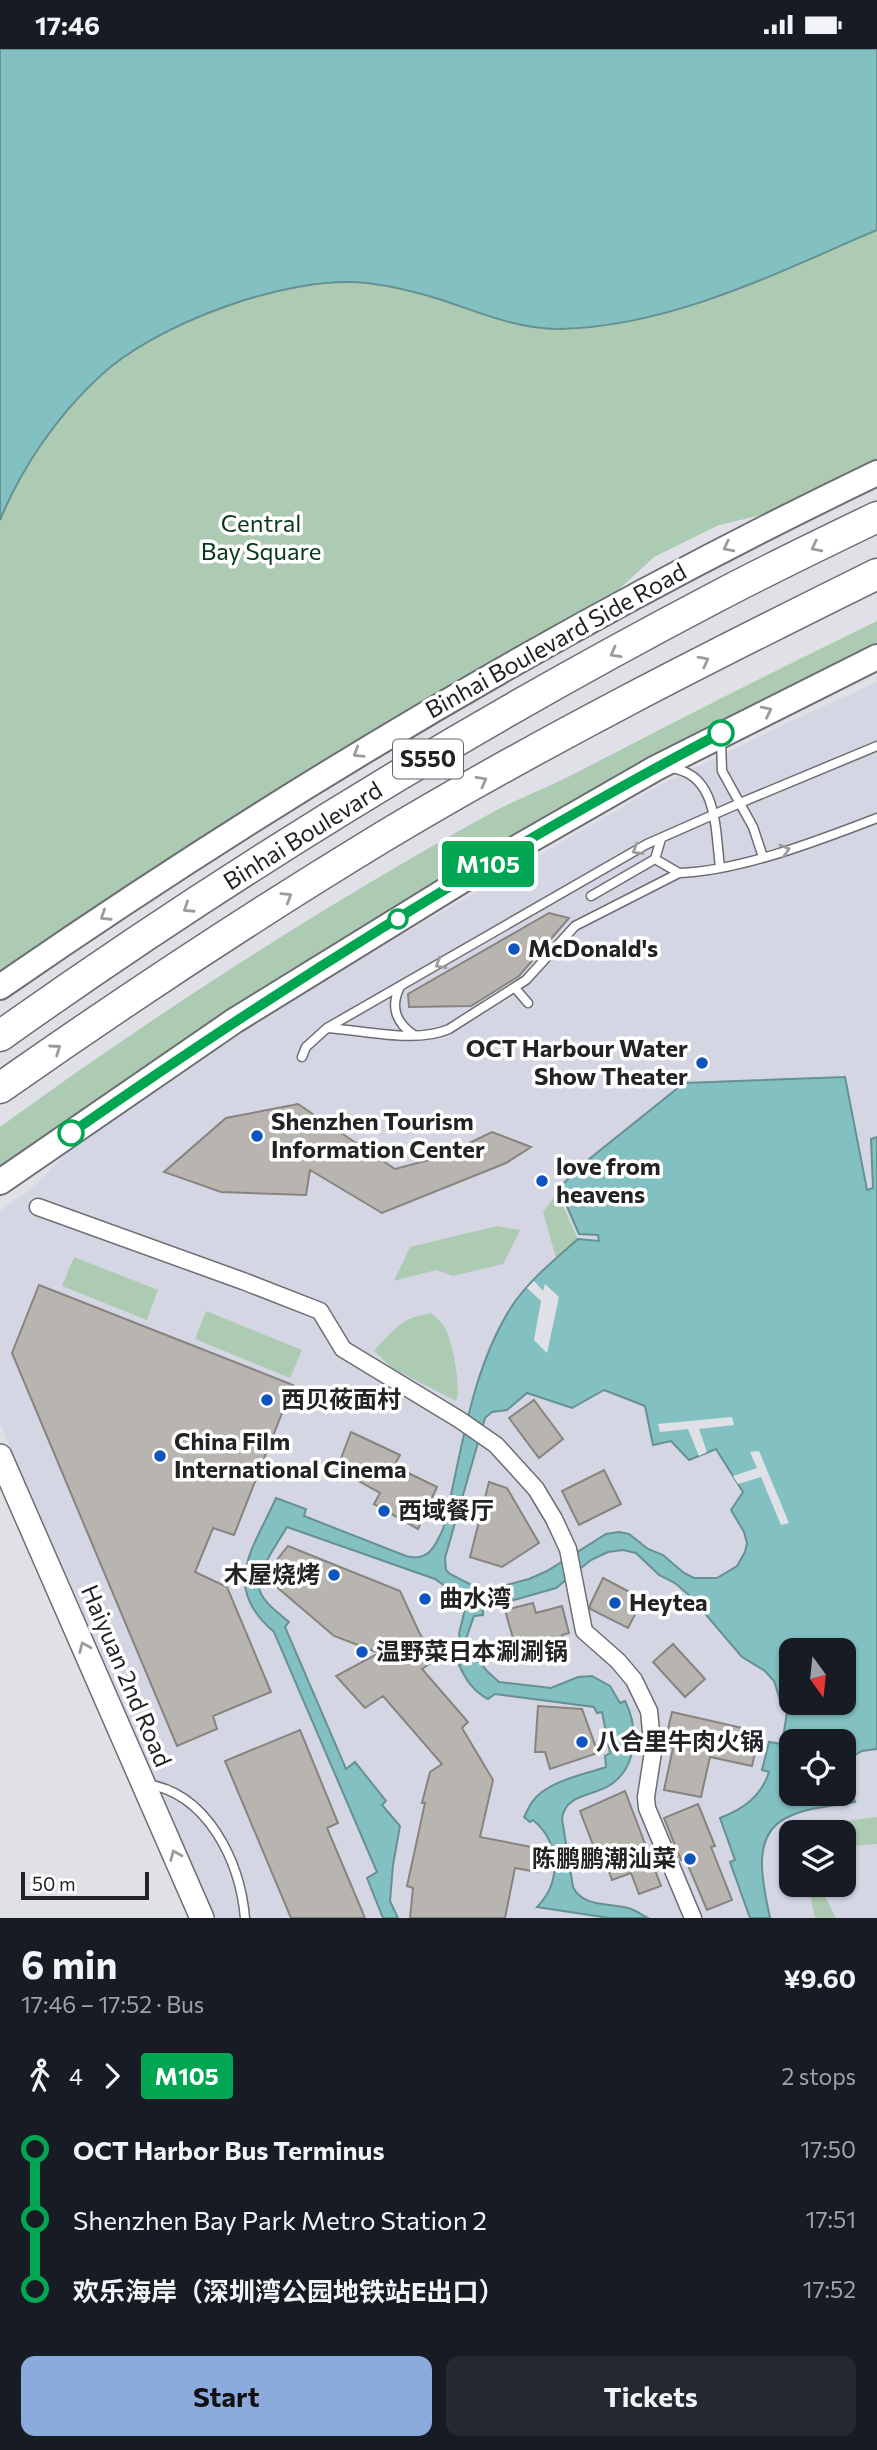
<!DOCTYPE html>
<meta charset="utf-8">
<style>
body{margin:0;font-family:Commissioner,"Noto Sans SC",sans-serif;background:#242831;color:#f1f3f6;height:100vh;display:flex;flex-direction:column;font-size:26px;white-space:nowrap}
*{box-sizing:border-box;margin:0}
p{font-size:23px;color:#9ea1a6}
.icon{flex:none;width:38px;height:38px;fill:none;stroke:currentColor;stroke-width:2;stroke-linecap:round;stroke-linejoin:round}
.map{position:relative;height:1869px;overflow:hidden}
.drawer{display:flex;flex-direction:column;background:#171b24;flex:1}
.drawer>*{flex:none}
.badge{padding:0 14px;border-radius:5px;font-size:24px;line-height:46px}
.needle{width:46px;rotate:165deg}
.controls{position:absolute;left:779px;top:1589px;display:grid;gap:14px}
.controls a{display:grid;place-items:center;width:77px;height:77px;border-radius:14px;background:#171b24;box-shadow:0 2px 5px #0004;font-size:35px}
.scale{position:absolute;left:21px;bottom:18px;width:128px;box-sizing:border-box;padding-left:7px;border:4px solid #232326;border-top:0;font-size:19px;line-height:24px;white-space:nowrap;color:#232326;-webkit-text-stroke:5px #fff;paint-order:stroke}
.map>.badge{position:absolute;translate:-50% -50%;box-shadow:0 0 0 4px #fff}
.legs{display:flex;align-items:center;gap:10px;height:77px;padding:0 21px;font-size:23px}
.legs p{margin-inline-start:auto}
.summary{display:flex;align-items:center;justify-content:space-between;height:119px;padding:0 21px}
h1{font-size:38px;font-weight:700;line-height:52px}
.cta{display:flex;gap:14px;margin-top:auto;padding:14px 21px}
.cta a{flex:1;height:80px;border-radius:14px;background:#8babdd;color:#111;font-size:28px;font-weight:700;line-height:80px;text-align:center}
.cta a+a{background:#242831;color:#f1f3f6}
ul{padding:0 21px;list-style:none}
li{display:flex;align-items:center;gap:24px;height:70px;font-size:26px}
li i{display:grid;place-items:center;width:10px;height:100%;margin:0 9px;background:currentColor}
li i::after{content:'';width:18px;height:18px;margin:-9px;border:5px solid;border-radius:50%;background:#171b24}
li p{margin-inline-start:auto}
li:first-child i{background:linear-gradient(#0000 50%,currentColor 0)}
li:last-child i{background:linear-gradient(currentColor 50%,#0000 0)}
.status{display:flex;justify-content:space-between;align-items:center;height:49px;padding:0 35px;background:#171b24;direction:ltr}
.status svg{height:19px;fill:currentColor}
.map>svg:first-child{display:block}
</style>
<div class="status"><b>17:46</b><svg viewBox="0 0 49 12"><path d="M0 12V9h3v3zM5 12V6h3v6zM10 12V3h3v9zM15 12V0h3v12zM26 1h20v11H26zM47 4h2v5h-2z"/></svg></div>
<div class="map">
<svg width="877" height="1869" viewBox="0 0 877 1869">
<rect width="100%" height="100%" fill="#e0e1e7"/>
<path fill="#d5d6e4" fill-rule="evenodd" d="M877,633v1236h-661l-216,-494v-213l33,-23 33,-35 179,-122 143,-88 272,-158 133,-65zM791,1601h53v53h-53zM791,1692h53v53h-53zM791,1783h53v53h-53z"/>
<path fill="#adcbb3" d="M877,181v231l-111,53 -47,11 -65,32 -41,38 -613,382v-457c22,-53 57,-104 99,-143 56,-53 190,-103 268,-94 24,3 49,9 72,16 39,13 80,31 122,30 112,-3 215,-56 316,-99z
M877,572v23c-173,85 -343,175 -506,277 -126,78 -248,164 -371,246v-40c154,-112 318,-218 484,-310 28,-16 58,-27 86,-41 102,-53 204,-105 307,-155z
M557,1144l21,46 -22,19 -13,-46z
M497,1177l23,4 -17,34 -50,12 -17,-6 -42,11 16,-34z
M74,1208l84,33 -11,30 -85,-34z
M206,1262l96,39 -12,28 -95,-39z
M431,1264c4,4 9,8 12,12 9,11 19,64 13,76l-64,-33 -18,-17c20,-22 27,-33 57,-38z
M877,1768v27l-33,3v-15h-29l6,-8z
M808,1836h11l17,33h-21z"/>
<path fill="#82c0c2" stroke="#669193" stroke-width="2" fill-rule="evenodd" d="M0,0h877v181c-101,43 -204,96 -316,99 -42,1 -83,-17 -122,-30 -23,-7 -48,-13 -72,-16 -78,-9 -212,41 -268,94 -42,39 -77,90 -99,143z
M845,1028l22,113 6,-2 -2,-49 6,-2v612l-15,2 -18,10v-20h-53v53l61,-2 3,10c-22,4 -49,5 -69,16 -37,19 -22,69 -16,100h-20l-20,-56 5,-2 -15,-42c23,-9 41,-21 49,-46l-7,-2 7,-28 13,2 5,-32 -4,-3 -9,-28 -9,-10 -23,-14 -52,-61 -15,-13 -16,-8 -23,-22 -13,-3 -15,2 -17,8 -35,28 -73,21v6l-9,1 -8,23 2,7 19,25 12,11 52,6 27,-11 14,-1 18,10 10,17 5,-2c13,25 13,63 -12,82 -17,14 -48,9 -51,36l11,68c9,20 36,16 55,21 7,2 13,6 20,10h-39l-72,-11c25,-25 23,-65 -4,-87l-3,2 -6,-5c3,-5 5,-11 8,-15 15,-21 51,-27 74,-35l-1,-11 5,-3 -8,-41 -5,1 -3,-6 -99,-13 -7,5c-15,-8 -22,-19 -29,-34l5,-4 -5,-27 6,-25 -2,-10 -28,-20 -148,-52c-8,14 -31,45 -28,61 3,14 20,25 30,34l-4,5 61,142 9,-7 31,39 -4,4 18,21 -7,39 -3,36 8,17h-15l-16,-40 10,-6 -103,-240c-54,-46 -21,-82 2,-134l30,11 -2,7 102,40c22,6 29,-9 37,-27 19,-74 26,-154 67,-220 17,-27 44,-49 68,-70l21,2 -1,-6 -19,-1 -20,-46 24,-24 101,-81zM604,1341l41,16 8,39 18,-4 18,19 27,-11 27,43 -12,18 13,22 3,11 -2,9 -8,14 -20,12h-23l-10,-5 -21,-18 -15,-6 -19,-15 -10,-2 -13,2 -59,37 -18,8 -46,12 -33,-17 -4,-4 -1,-12 40,-140 7,-6 15,-2 20,-17 45,15zM791,1601h53v53h-53z"/>
<path fill="#e0e1e7" d="M534,1232l9,10 2,-7 14,13 -12,56 -13,-13 7,-39 -14,-13z
M732,1368l2,8 -35,4 8,23 -8,4 -11,-27 -28,3 -2,-8z
M759,1402l30,72 -8,2 -20,-48 -23,7 -5,-8 24,-8 -7,-16z"/>
<path fill="#b8b5b0" stroke="#87847f" stroke-width="2" d="M549,864l20,5 -50,58 -48,30 -62,1 -1,-13z
M298,1055l97,65 45,-12 52,-25 39,15 -25,16 -124,50 -72,-43 -4,25 -85,-3 -57,-20 62,-54z
M39,1236l254,100 -59,150 -21,-7 -18,44 32,15 44,105 -58,24 4,13 -40,17 -165,-393z
M534,1351l29,39 -24,19 -30,-40z
M351,1383l49,23 -6,11 43,21 -19,42 -44,-25 6,-11 -43,-24z
M604,1421l17,34 -42,21 -17,-34z
M489,1433l18,6 32,55 -37,24 -32,-10z
M288,1497l112,45 19,41 16,28 -13,9 46,53 -6,6 31,52 -13,57 62,12 -5,23 -22,-4 -10,50h-95l3,-30 -6,-2 18,-83h-3l8,-31 12,-8 -59,-68 -18,12 -29,-32 43,-23 -45,-17 -70,-60z
M603,1529l40,21 -15,29 -38,-19v-4z
M533,1554l3,10 26,-7 7,27 -7,2 4,15 -26,7 -26,-15 -9,-32z
M673,1595l32,35 -20,18 -32,-35z
M538,1657l44,3 16,44 -48,16 -5,-17h-10z
M672,1663l88,20 -8,34 -42,-9 -9,40 -37,-7 9,-42 -9,-2z
M300,1681l38,93 -11,5 38,90h-74l-66,-157z
M625,1742l36,95 -22,8 -8,-21 -19,7 -12,-32 -5,2 -15,-39z
M698,1755l17,42 -4,1 21,53 -25,10 -22,-52 -4,2 -17,-42z"/>
<g fill="none" stroke-linecap="round" stroke-linejoin="round">
<defs>
<path id="lane" d="M721,691l1,31 31,56 10,30
M877,697l-137,57 -93,41 -320,184c37,2 88,16 122,1l77,-49 49,-54 104,-53c61,-2 141,-33 198,-55
M669,719c49,4 46,61 51,99
M661,790l-6,20 24,14
M591,847l64,-37
M400,938c-10,19 -4,36 14,48
M515,939l13,15
M302,1008l4,-10 21,-19
M146,1735c62,9 94,78 99,134"/>
<path id="street" d="M38,1158l205,74 77,30 23,38 117,71 36,25 40,44 18,30 14,30 16,82 34,30 16,19 15,31 4,41 -7,45 1,11 46,110"/>
<path id="secondary" d="M0,1407l202,462"/>
<path id="primary" d="M0,938c279,-193 571,-367 877,-514
M0,1133l234,-161 253,-156 169,-97 221,-111"/>
<path id="highway" d="M0,987c228,-162 468,-309 716,-439 53,-28 107,-54 161,-80
M0,1039c124,-87 251,-171 381,-250 160,-96 328,-181 496,-264"/>
</defs>
<use href="#lane" stroke="#6d6e73" stroke-width="11"/>
<use href="#street" stroke="#6d6e73" stroke-width="19"/>
<use href="#secondary" stroke="#6d6e73" stroke-width="26"/>
<use href="#primary" stroke="#6d6e73" stroke-width="28"/>
<use href="#highway" stroke="#6d6e73" stroke-width="33"/>
<use href="#lane" stroke="#fff" stroke-width="8"/>
<use href="#street" stroke="#fff" stroke-width="16"/>
<use href="#secondary" stroke="#fff" stroke-width="23"/>
<use href="#primary" stroke="#fff" stroke-width="24"/>
<use href="#highway" stroke="#fff" stroke-width="30"/>
</g>
<defs><path id="oneway-chevron" d="M-2-3.5L2.5 0L-2 3.5" fill="none" stroke-width="1.6" stroke-linecap="round" stroke-linejoin="round" transform="scale(1.75)"/></defs>
<g stroke="#9c9c9d">
<use href="#oneway-chevron" transform="translate(728 498) rotate(153)"/>
<use href="#oneway-chevron" transform="translate(816 498) rotate(153)"/>
<use href="#oneway-chevron" transform="translate(615 604) rotate(151)"/>
<use href="#oneway-chevron" transform="translate(704 612) rotate(-28)"/>
<use href="#oneway-chevron" transform="translate(767 662) rotate(-26)"/>
<use href="#oneway-chevron" transform="translate(358 704) rotate(148)"/>
<use href="#oneway-chevron" transform="translate(482 732) rotate(-29)"/>
<use href="#oneway-chevron" transform="translate(637 801) rotate(150)"/>
<use href="#oneway-chevron" transform="translate(785 801) rotate(-17)"/>
<use href="#oneway-chevron" transform="translate(287 848) rotate(-32)"/>
<use href="#oneway-chevron" transform="translate(188 859) rotate(147)"/>
<use href="#oneway-chevron" transform="translate(105 867) rotate(147)"/>
<use href="#oneway-chevron" transform="translate(440 915) rotate(150)"/>
<use href="#oneway-chevron" transform="translate(56 1000) rotate(-35)"/>
<use href="#oneway-chevron" transform="translate(84 1598) rotate(-113)"/>
<use href="#oneway-chevron" transform="translate(175 1806) rotate(-113)"/>
</g>
<g fill="none" stroke-linecap="round" stroke-linejoin="round">
<defs>
<path id="line-1" d="M71,1084c208,-145 425,-281 650,-400"/>
</defs>
<use href="#line-1" stroke="#fff" stroke-width="16"/>
<use href="#line-1" stroke="#00a651" stroke-width="10"/>
</g>
<g fill="#fff" stroke="#00a651" stroke-width="3.5">
<circle cx="721" cy="684" r="12"/>
<circle cx="398" cy="870" r="9"/>
<circle cx="71" cy="1084" r="12"/>
</g>
<g fill="#0e54be" stroke="#fff" stroke-width="2.5">
<circle cx="514" cy="900" r="7"/>
<circle cx="702" cy="1014" r="7"/>
<circle cx="257" cy="1087" r="7"/>
<circle cx="542" cy="1132" r="7"/>
<circle cx="267" cy="1351" r="7"/>
<circle cx="160" cy="1407" r="7"/>
<circle cx="384" cy="1462" r="7"/>
<circle cx="334" cy="1526" r="7"/>
<circle cx="425" cy="1550" r="7"/>
<circle cx="615" cy="1554" r="7"/>
<circle cx="362" cy="1603" r="7"/>
<circle cx="582" cy="1693" r="7"/>
<circle cx="690" cy="1810" r="7"/>
</g>
<g text-anchor="middle" stroke-width="7" stroke-linejoin="round" paint-order="stroke">
<rect fill="#fff" stroke="#656567" stroke-width="2" x="393" y="690.5" width="70" height="39" rx="5"/>
<g font-size="23" font-weight="bold" fill="#232326">
<text x="428" y="718">S550</text>
</g>
<g font-size="24" fill="#053718" stroke="#fff">
<text x="261" y="483">Central<tspan x="261" dy="28">Bay Square</tspan></text>
</g>
<g font-size="24" fill="#232326" stroke="#fff">
<text transform="translate(556 592) rotate(-29)" y="8">Binhai Boulevard Side Road</text>
<text transform="translate(303 787) rotate(-32)" y="8">Binhai Boulevard</text>
<text transform="translate(126 1627) rotate(67)" y="8">Haiyuan 2nd Road</text>
</g>
<g font-size="24" font-weight="bold" fill="#232326" stroke="#fff" text-anchor="start">
<text x="528" y="908">McDonald's</text>
<text x="688" y="1008" text-anchor="end">OCT Harbour Water<tspan x="688" dy="28">Show Theater</tspan></text>
<text x="271" y="1081">Shenzhen Tourism<tspan x="271" dy="28">Information Center</tspan></text>
<text x="556" y="1126">love from<tspan x="556" dy="28">heavens</tspan></text>
<text x="281" y="1359">西贝莜面村</text>
<text x="174" y="1401">China Film<tspan x="174" dy="28">International Cinema</tspan></text>
<text x="398" y="1470">西域餐厅</text>
<text x="320" y="1534" text-anchor="end">木屋烧烤</text>
<text x="439" y="1558">曲水湾</text>
<text x="629" y="1562">Heytea</text>
<text x="376" y="1611">温野菜日本涮涮锅</text>
<text x="596" y="1701">八合里牛肉火锅</text>
<text x="676" y="1818" text-anchor="end">陈鹏鹏潮汕菜</text>
</g>
</g>
</svg>
<div class="controls">
<a><svg class="needle" viewBox="-14 -14 28 28"><path d="M0-13l5 13h-10z" fill="#e53935"/><path d="M0 13l5-13h-10z" fill="#9ea1a6"/></svg></a>
<a><svg class="icon" aria-label="locate" viewBox="0 0 24 24"><circle cx="12" cy="12" r="6"/><path d="M12 2v4M12 18v4M2 12h4M18 12h4"/></svg></a>
<a><svg class="icon" aria-label="layers" viewBox="0 0 24 24"><path d="M12 4l9 5-9 5-9-5zM3 14l9 5 9-5"/></svg></a>
</div>
<div class="scale">50 m</div>
<b class="badge" style="left:488px;top:815px;background:#00a651;color:#fff">M105</b>
</div>
<section class="drawer">
<div class="summary"><div><h1>6 min</h1><p>17:46 – 17:52 · Bus</p></div><b>¥9.60</b></div>
<div class="legs"><svg class="icon" aria-label="walk" viewBox="0 0 24 24"><circle cx="13" cy="4" r="2"/><path d="M13 8l-2 6 4 7M11 14l-3 7M7 12l3-4h3l4 4"/></svg>4<svg class="icon" aria-label="forward" viewBox="0 0 24 24"><path d="M9 5l7 7-7 7"/></svg><b class="badge" style="background:#00a651;color:#fff">M105</b><p>2 stops</p></div>
<ul>
<li><i style="color:#00a651"></i><b>OCT Harbor Bus Terminus</b><p>17:50</p></li>
<li><i style="color:#00a651"></i><span>Shenzhen Bay Park Metro Station 2</span><p>17:51</p></li>
<li><i style="color:#00a651"></i><b>欢乐海岸（深圳湾公园地铁站E出口）</b><p>17:52</p></li>
</ul>
<div class="cta"><a>Start</a><a>Tickets</a></div>
</section>
